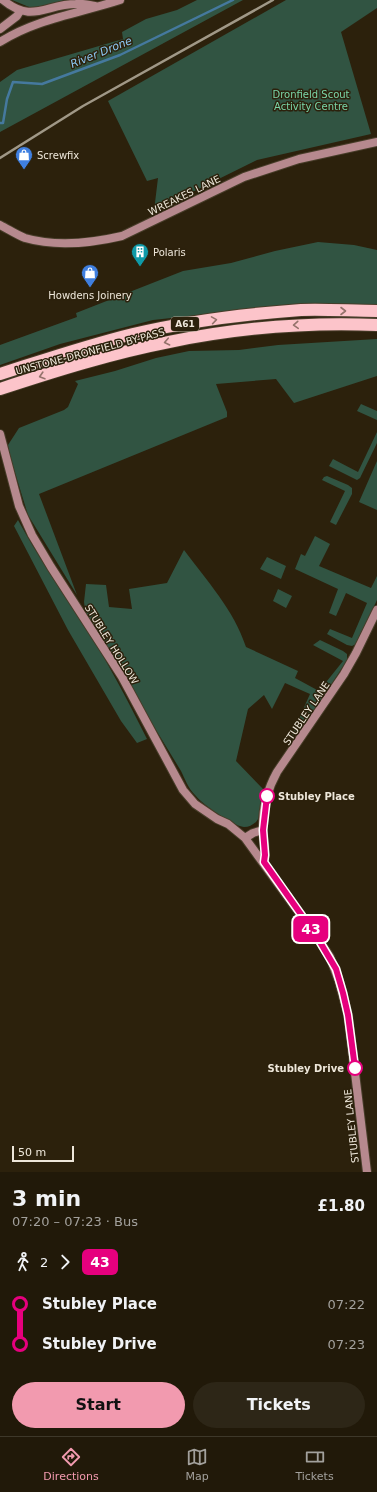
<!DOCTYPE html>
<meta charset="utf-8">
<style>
body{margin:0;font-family:"DejaVu Sans",sans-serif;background:#2d2617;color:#f1f3f6;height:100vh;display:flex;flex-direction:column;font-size:15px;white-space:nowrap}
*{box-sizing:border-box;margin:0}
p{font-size:13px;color:#a2a09c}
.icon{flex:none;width:22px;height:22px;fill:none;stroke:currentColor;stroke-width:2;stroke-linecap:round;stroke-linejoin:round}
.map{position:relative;height:1172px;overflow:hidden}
.sheet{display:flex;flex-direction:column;background:#211909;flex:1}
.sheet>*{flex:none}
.badge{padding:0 8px;border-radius:6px;font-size:14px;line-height:26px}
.scale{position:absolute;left:12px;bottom:10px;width:62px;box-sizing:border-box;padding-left:4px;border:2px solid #eee7da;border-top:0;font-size:11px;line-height:14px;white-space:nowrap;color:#eee7da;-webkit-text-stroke:3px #2c210c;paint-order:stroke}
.map>.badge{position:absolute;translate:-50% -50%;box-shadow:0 0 0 2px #fff}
.legs{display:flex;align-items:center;gap:6px;height:44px;padding:0 12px;font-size:13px}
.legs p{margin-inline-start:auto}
.head{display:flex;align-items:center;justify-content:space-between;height:68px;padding:0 12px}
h1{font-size:22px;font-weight:700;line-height:30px}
.button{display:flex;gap:8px;margin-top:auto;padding:8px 12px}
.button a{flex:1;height:46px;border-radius:24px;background:#f29aaf;color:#111;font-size:16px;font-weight:700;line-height:46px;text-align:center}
.button a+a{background:#2d2617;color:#f1f3f6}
ul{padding:0 12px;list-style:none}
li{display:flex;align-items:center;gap:14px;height:40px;font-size:15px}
li i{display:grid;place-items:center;width:6px;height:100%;margin:0 5px;background:currentColor}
li i::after{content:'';width:10px;height:10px;margin:-5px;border:3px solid;border-radius:50%;background:#211909}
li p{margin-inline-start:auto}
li:first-child i{background:linear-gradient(#0000 50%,currentColor 0)}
li:last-child i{background:linear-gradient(currentColor 50%,#0000 0)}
.dock{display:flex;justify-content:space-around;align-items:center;height:56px;border-top:1px solid #3e382a;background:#211909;font-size:11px;color:#a2a09c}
.dock a{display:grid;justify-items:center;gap:2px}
.dock .current{color:#f29aaf}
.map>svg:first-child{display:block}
</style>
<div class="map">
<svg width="377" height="1172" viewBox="0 0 377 1172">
<rect width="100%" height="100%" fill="#2c210c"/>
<path fill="#315442" d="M12,0h53l-31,9z
M197,0h46l-243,132v-50l17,-12 106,-31 -1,-7 24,-13 31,-9z
M286,0h91v8l-36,24 30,102 -114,26 -103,51 4,-33 -11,3 -39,-80z
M318,242l36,3 23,5v55l-25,-1 -79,3 -120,13 -93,24 -60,21v-20l77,-28 -1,-4 107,-42 48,-8 44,-12z
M377,339v37l-83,27 -18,-24 -60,5 11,28v5l-188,77 38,101 -49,-80 -19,-62 -1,-8 11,-17 45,-18 4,-3 10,-23 -3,-3 40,-10 41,-13 33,-7 50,-1 39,-5z
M361,404l16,7v9l-20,-9z
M377,432v11l-17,35 -3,2 -28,-14 4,-7 25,13z
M377,461v49l-18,-8z
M327,476l21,9 4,3v6l-16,31 -6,-3 15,-31 -23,-11 2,-3z
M18,520c19,35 42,68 64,101 24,38 45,78 65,118l-10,4 -16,-22 -53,-91 -54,-104z
M315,536l15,8 -11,22 52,22 6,-12v24l-21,44 -4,2 -5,-1 -20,-11 3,-5 22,9 15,-35 -21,-10 -10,23 -7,-3 9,-24 -43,-20 6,-15 4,2z
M184,550c23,31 50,60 62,97l52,24 -3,7 24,13 24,-30 -30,-16 7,-5 23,11 4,3v6c-18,28 -36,56 -58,81l21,-47 -25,-11 -13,26 -8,-14 -16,14 -12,52 27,28c-1,9 0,25 -7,33 -4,3 -7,5 -12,5 -11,-1 -42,-23 -49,-32 -7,-7 -10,-16 -14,-24l-95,-156 -2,-13 2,-18 20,1 3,22 23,2 -3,-20 38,-6z
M267,557l19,9 -5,13 -21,-10z
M278,589l14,7 -6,12 -13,-7z"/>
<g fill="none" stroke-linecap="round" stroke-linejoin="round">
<path stroke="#45799e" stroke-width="2.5" d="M0,123h3l4,-24 6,-17 29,2 78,-29 113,-55"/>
<defs>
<path id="secondary" d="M3,0c29,24 43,4 73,4 6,-1 13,1 19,2
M0,29l17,-13 3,-5
M0,42c36,-23 80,-29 120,-42
M0,225c8,4 17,10 25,13 31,9 67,5 97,-2l122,-59 55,-18 78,-17
M0,434l19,72 13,29 19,32 71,110 61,113 12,14 22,15 11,5 17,14 72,99 13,20 9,24 9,34 19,157
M245,838l8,-5 10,-3
M264,862c3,-10 -1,-21 -1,-31 -1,-21 4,-41 14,-59l67,-98 12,-21 21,-43"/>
<path id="highway" d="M0,374c44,-14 88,-29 133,-40 55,-13 112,-20 168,-24 25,-1 51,1 76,1
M0,389c55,-18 112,-36 169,-47 68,-14 139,-20 208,-17"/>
</defs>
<use href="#secondary" stroke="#473d29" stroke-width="10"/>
<use href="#highway" stroke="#473d29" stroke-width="14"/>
<use href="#secondary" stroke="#b6898e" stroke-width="8"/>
<use href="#highway" stroke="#fcc4ca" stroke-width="12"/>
<path stroke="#a09887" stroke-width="2.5" d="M0,158l83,-52 190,-106"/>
</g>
<defs><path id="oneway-chevron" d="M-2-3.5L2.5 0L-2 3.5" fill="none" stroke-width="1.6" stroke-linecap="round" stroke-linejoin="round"/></defs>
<g stroke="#94726b">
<use href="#oneway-chevron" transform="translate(343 311)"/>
<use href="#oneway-chevron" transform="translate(214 320) rotate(-9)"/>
<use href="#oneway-chevron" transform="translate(296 325) rotate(176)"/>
<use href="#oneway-chevron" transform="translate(167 342) rotate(168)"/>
<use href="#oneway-chevron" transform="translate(42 376) rotate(163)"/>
</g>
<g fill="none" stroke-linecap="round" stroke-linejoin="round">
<defs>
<path id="line-1" d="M267,796l-4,34 2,25 -1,7 53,75 19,32 7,24 5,22 7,53"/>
</defs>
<use href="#line-1" stroke="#fff" stroke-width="9"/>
<use href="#line-1" stroke="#e6007e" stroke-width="6"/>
</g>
<defs>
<symbol id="shop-pin" viewBox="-11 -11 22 30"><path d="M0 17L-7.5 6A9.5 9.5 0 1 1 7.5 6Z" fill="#3f7fe0" stroke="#2c210c"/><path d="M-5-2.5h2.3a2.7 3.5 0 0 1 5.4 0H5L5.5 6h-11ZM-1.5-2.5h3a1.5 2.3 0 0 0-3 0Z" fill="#fff"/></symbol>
<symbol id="building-pin" viewBox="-11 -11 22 30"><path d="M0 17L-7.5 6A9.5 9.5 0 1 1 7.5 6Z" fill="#0f9aa8" stroke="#2c210c"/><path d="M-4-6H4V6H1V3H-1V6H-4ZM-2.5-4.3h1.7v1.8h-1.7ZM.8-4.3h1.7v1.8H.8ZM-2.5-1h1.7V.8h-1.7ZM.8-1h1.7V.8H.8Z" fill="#fff"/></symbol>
</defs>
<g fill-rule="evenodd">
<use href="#shop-pin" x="14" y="145" width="20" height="27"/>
<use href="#building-pin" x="130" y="242" width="20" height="27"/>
<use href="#shop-pin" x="80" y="263" width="20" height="27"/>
</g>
<g fill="#fff" stroke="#e6007e" stroke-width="2">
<circle cx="267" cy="796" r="7"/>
<circle cx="355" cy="1068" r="7"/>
</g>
<g text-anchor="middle" stroke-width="3" stroke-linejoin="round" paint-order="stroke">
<rect fill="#2c210c" stroke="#b4ac9c" stroke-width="1" x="171" y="317" width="28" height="14" rx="3"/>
<g font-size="9" font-weight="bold" fill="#eee7da">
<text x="185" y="327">A61</text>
</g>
<g font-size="10" fill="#7ad6a9" stroke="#2c210c">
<text x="311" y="98">Dronfield Scout<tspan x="311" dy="12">Activity Centre</tspan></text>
</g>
<g font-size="10" fill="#eee7da" stroke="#2c210c" text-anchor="start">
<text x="37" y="159">Screwfix</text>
<text x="153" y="256">Polaris</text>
<text x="90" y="299" text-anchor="middle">Howdens Joinery</text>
</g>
<g font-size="10" fill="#eee7da" stroke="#2c210c">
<text transform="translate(184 195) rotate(-26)" y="4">WREAKES LANE</text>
<text transform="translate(90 351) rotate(-15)" y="4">UNSTONE-DRONFIELD BY-PASS</text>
<text transform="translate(112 644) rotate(58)" y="4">STUBLEY HOLLOW</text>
<text transform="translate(306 713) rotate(-56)" y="4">STUBLEY LANE</text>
<text transform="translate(351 1126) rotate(-96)" y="4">STUBLEY LANE</text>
</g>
<g font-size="10" font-weight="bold" fill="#eee7da" stroke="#2c210c" text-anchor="start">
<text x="278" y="800">Stubley Place</text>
<text x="344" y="1072" text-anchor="end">Stubley Drive</text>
</g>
<g font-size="11" font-style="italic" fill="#8cc8f4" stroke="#2c210c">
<text transform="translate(101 52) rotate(-22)" y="4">River Drone</text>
</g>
</g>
</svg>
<div class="scale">50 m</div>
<b class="badge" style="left:311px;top:929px;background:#e6007e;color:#fff">43</b>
</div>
<section class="sheet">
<div class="head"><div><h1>3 min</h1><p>07:20 – 07:23 · Bus</p></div><b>£1.80</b></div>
<div class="legs"><svg class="icon" aria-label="walk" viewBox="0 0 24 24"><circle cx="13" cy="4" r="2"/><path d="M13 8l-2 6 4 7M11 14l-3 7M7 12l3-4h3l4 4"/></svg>2<svg class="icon" aria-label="forward" viewBox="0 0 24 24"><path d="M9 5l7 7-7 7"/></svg><b class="badge" style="background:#e6007e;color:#fff">43</b></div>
<ul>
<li><i style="color:#e6007e"></i><b>Stubley Place</b><p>07:22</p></li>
<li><i style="color:#e6007e"></i><b>Stubley Drive</b><p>07:23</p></li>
</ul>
<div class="button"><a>Start</a><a>Tickets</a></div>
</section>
<nav class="dock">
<a class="current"><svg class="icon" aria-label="directions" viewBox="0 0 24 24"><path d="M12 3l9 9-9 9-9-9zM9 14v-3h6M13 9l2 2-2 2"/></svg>Directions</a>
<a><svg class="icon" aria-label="map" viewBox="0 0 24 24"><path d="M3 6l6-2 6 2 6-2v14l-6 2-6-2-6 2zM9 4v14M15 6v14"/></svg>Map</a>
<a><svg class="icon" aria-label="tickets" viewBox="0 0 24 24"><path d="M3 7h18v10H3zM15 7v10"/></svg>Tickets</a>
</nav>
